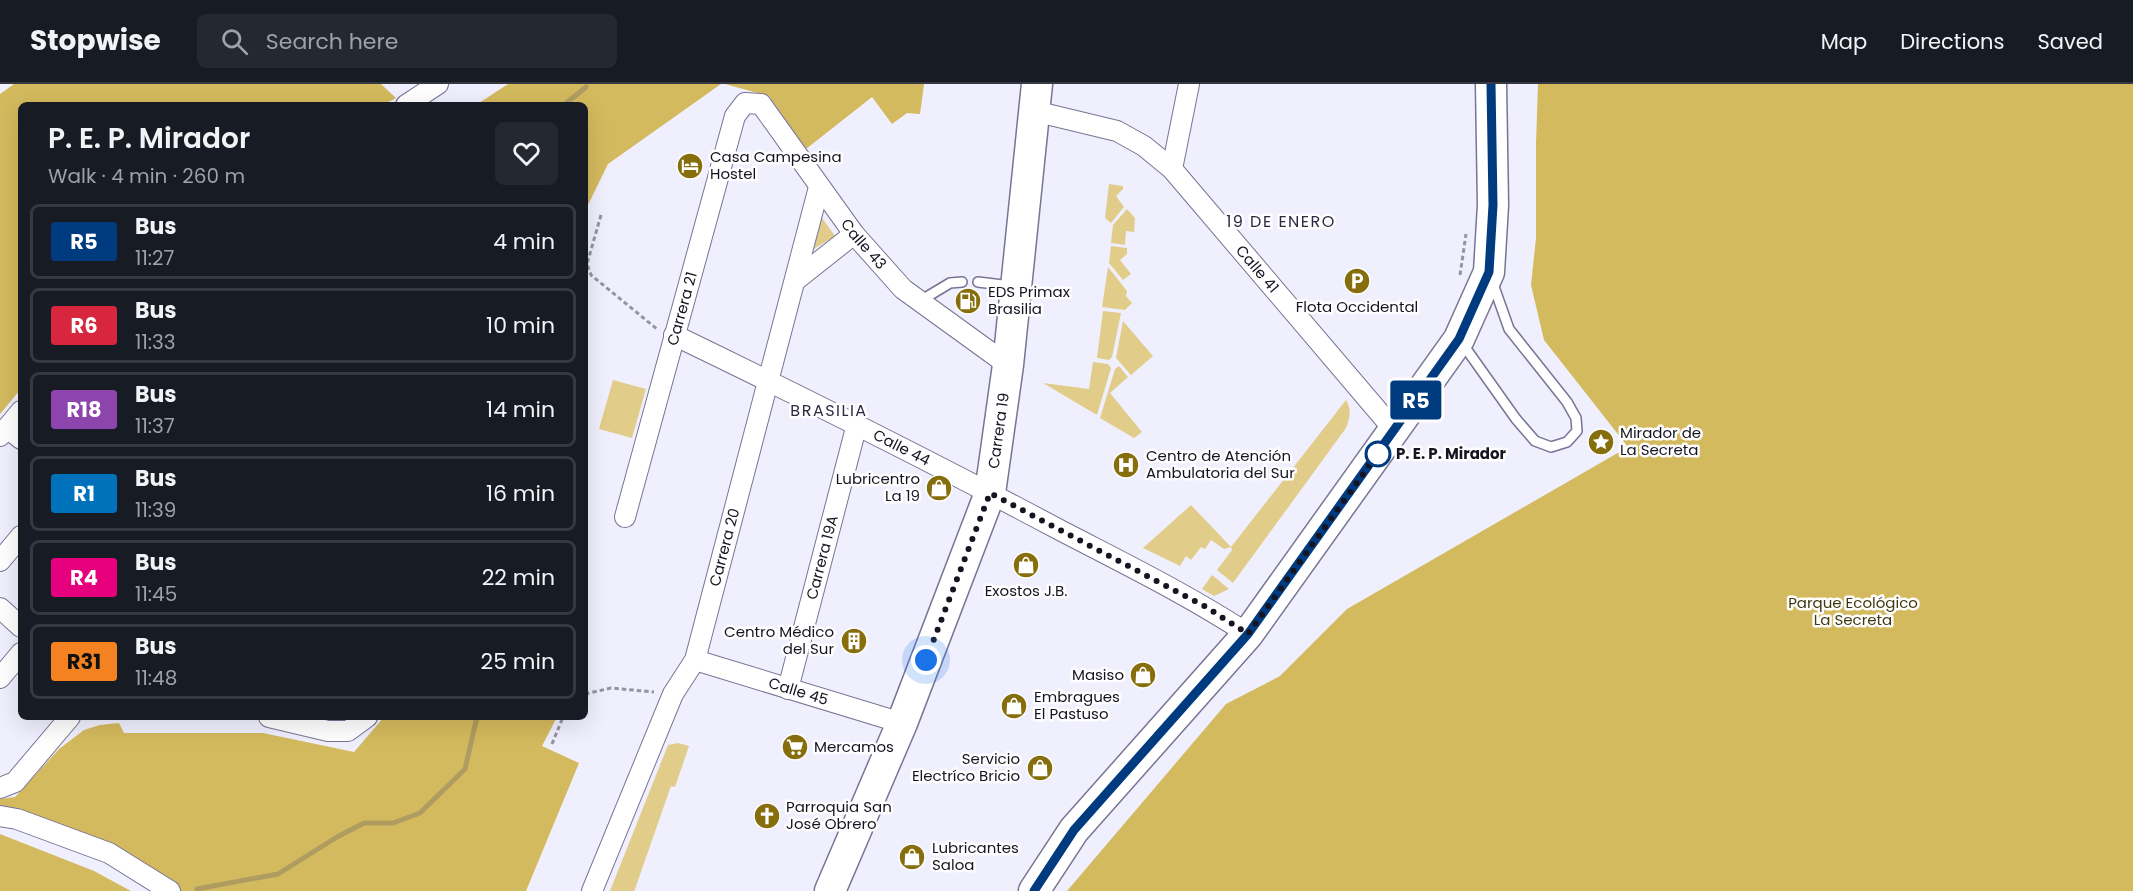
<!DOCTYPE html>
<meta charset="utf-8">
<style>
body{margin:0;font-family:Poppins,sans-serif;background:#242831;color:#f1f3f6;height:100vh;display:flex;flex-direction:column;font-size:22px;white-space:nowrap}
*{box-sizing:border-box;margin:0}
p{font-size:20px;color:#9ea1a6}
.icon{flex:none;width:33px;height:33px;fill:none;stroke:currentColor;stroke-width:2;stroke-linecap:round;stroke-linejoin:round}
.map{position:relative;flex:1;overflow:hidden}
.side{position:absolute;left:18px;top:18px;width:570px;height:618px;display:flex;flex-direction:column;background:#171b24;border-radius:9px;box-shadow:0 6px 24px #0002}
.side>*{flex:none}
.badge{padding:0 12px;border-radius:4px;font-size:21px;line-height:39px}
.you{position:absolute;width:30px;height:30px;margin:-15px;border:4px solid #fff;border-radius:50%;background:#1a73e8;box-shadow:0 0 0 9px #1a73e833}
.map>.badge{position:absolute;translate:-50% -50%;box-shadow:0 0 0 3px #fff}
.round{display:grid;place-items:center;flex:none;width:63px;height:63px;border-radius:9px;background:#242831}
.headline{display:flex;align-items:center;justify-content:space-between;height:102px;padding:0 30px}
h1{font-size:28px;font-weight:600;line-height:45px}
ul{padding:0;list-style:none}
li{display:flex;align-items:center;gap:18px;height:75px;margin:0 12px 9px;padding:0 18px;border:3px solid #363941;border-radius:9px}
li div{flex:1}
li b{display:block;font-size:22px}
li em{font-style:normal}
li .badge{min-width:66px;font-weight:700;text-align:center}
header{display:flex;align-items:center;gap:36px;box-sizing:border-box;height:84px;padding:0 30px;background:#171b24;border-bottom:2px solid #363941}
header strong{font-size:28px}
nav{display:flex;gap:33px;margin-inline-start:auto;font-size:21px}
.search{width:420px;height:54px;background:#242831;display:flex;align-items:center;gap:15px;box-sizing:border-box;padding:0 21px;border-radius:9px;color:#9ea1a6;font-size:22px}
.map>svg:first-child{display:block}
</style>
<header>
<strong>Stopwise</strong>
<div class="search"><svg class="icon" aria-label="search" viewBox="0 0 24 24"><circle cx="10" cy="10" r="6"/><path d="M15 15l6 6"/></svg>Search here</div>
<nav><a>Map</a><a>Directions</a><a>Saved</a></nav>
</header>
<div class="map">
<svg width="2133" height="807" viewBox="0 0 2133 807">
<rect width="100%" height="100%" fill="#f0effd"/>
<path fill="#e1cd89" d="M1109,100l14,2v3l-7,7 8,11 -13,16 -6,-5z
M1127,125l8,9 -1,14 -8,-1 -1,14 -14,-2 2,-18z
M820,131l15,21 -23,14z
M1111,162l16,2v6l-7,6 11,14 -8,6 -14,-17z
M1108,183l19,24 -1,5 6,7 -7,7 -23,-3z
M1103,227l18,2 -9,44 -3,3 -12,-2z
M1123,237l30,35 -22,19 -15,-17z
M1093,278l15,2 3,4 -14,47 -54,-32 46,6z
M1119,282l9,11 -18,16 32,39 -8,6 -34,-20 15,-49z
M613,296l33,9 -14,49 -33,-9z
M1346,316c6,11 4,17 0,28l-113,155 -16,-13 15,-20 -1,-3 -7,2 -13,-9 -6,9 -4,-2 -10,13 -5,-4 -6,10 -37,-18 48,-43 40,42z
M1212,491l17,14 -15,7 -12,-7z
M678,659l11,3 -14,41 -4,-1 -36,103 -1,2h-24l58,-146z"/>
<path fill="#d4ba5e" d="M14,0h367l15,14 -13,7h-362v284l-21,25v-320z
M508,0h213l-113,80 -23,47v-106h-109z
M725,0h199l-4,30 -13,-1 -15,11 -20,-27 -66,52 -37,-53z
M1538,0h595v807h-1066l159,-187 54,-28 67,-67 281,-162 -84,-107 -13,-55 5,-47v-94z
M384,633h173l-15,29 37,17 -53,128h-352l-174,-81v-11l15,-2 44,-48 25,-19 16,-5 19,-2 5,10h139l91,19z
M0,750l94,37 37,20h-131z"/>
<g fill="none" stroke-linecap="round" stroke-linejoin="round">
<path stroke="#af9c60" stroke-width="5" d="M564,21l22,-18
M197,805l81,-15 59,-37 27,-14h29l27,-10 45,-44 12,-52"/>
<defs>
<path id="lane" d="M978,198l33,4
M920,217l30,-18 12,-1
M1462,259l54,76 19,22 16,6 16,-5 10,-11 -1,-13 -9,-16 -58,-73 -17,-48"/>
<g id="street">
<path d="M406,21l32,-21"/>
<path id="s1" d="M1034,27l83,20 27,15 28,23 223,262"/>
<path d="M1172,85l17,-85"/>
<path d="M796,196l58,-46"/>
<path id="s2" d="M674,251c128,62 256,126 382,193 65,34 131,66 192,106"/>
<path d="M7,344l14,11"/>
<path d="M0,352l21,-25"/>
<path id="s3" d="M625,433l110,-401 10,-13 16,1 93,130 49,55 105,76"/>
<path d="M0,477l21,-25"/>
<path d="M0,524l21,19"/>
<path id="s4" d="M695,576l207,63"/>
<path d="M0,594l21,-25"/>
<path id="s5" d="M788,605l69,-265"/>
<path d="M269,633l59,14h20l19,-14"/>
<path d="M0,704l15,-6 55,-65"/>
<path d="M0,732l17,3 92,34 61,38"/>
<path id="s6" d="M592,807l81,-197 22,-34 124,-473"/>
</g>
<g id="primary">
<path id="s7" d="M830,807l72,-168 88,-230 18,-128 29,-281"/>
<path d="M1034,807l40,-61 174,-196 211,-295 30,-67 4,-67 -2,-121"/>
</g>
</defs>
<use href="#lane" stroke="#787494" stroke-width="12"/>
<use href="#street" stroke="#787494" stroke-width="22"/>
<use href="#primary" stroke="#787494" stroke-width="33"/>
<path stroke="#9594a1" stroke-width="3" stroke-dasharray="4.5 3" stroke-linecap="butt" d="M601,131l-14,49 4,11 66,54
M1460,191l6,-41
M585,610l26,-6 43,4
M552,660l11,-27"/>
<use href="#lane" stroke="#fff" stroke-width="9"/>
<use href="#street" stroke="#fff" stroke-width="20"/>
<use href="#primary" stroke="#fff" stroke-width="30"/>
</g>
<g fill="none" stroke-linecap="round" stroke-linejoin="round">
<defs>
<path id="line" d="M1034,807l40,-61 174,-196 211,-295 30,-67 4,-67 -2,-121"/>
</defs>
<use href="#line" stroke="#fff" stroke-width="14"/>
<use href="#line" stroke="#003b80" stroke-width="9"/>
<path stroke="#161420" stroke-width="6" stroke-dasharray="0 10.8" d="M926,576l64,-167 216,114 42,27 133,-185 -3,5"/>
</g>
<defs>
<symbol id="hotel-disc" viewBox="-11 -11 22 22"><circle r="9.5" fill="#866e0d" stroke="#fefefe"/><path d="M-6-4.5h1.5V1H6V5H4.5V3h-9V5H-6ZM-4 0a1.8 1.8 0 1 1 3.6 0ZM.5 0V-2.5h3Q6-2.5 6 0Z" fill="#fff"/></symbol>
<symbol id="parking-disc" viewBox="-11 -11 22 22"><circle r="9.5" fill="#866e0d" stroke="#fefefe"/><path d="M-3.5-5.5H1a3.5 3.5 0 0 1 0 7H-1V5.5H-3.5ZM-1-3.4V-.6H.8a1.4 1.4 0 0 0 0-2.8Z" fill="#fff"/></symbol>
<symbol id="fuel-disc" viewBox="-11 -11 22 22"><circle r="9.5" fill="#866e0d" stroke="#fefefe"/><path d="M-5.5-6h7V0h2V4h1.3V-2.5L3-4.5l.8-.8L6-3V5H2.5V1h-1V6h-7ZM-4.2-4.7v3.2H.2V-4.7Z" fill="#fff"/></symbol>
<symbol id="sight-disc" viewBox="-11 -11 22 22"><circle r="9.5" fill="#866e0d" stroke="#fefefe"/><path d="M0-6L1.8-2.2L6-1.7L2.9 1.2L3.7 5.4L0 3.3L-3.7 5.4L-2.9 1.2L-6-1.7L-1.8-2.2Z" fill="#fff"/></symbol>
<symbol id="hospital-disc" viewBox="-11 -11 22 22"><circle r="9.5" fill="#866e0d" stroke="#fefefe"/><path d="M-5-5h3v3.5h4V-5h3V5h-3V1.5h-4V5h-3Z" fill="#fff"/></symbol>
<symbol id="shop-disc" viewBox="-11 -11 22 22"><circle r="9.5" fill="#866e0d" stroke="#fefefe"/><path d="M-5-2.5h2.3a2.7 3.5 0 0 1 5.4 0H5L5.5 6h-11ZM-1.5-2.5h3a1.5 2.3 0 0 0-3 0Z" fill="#fff"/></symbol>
<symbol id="building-disc" viewBox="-11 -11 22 22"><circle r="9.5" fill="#866e0d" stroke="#fefefe"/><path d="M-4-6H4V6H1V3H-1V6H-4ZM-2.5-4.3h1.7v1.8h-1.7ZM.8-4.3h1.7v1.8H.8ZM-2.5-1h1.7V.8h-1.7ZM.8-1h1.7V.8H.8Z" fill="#fff"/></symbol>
<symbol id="supermarket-disc" viewBox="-11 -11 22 22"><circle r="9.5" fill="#866e0d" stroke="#fefefe"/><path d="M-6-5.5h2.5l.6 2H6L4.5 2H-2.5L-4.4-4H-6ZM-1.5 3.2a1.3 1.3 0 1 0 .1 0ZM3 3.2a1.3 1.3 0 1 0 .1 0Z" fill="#fff"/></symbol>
<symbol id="church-disc" viewBox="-11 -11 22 22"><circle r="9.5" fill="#866e0d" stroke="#fefefe"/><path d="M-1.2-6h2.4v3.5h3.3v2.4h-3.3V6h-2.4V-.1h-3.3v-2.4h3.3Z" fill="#fff"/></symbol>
</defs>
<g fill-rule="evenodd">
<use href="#hotel-disc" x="675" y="67" width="30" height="30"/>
<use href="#parking-disc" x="1342" y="182" width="30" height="30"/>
<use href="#fuel-disc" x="953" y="202" width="30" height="30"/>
<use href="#sight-disc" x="1586" y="343" width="30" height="30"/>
<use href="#hospital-disc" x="1111" y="366" width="30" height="30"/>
<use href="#shop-disc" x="924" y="389" width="30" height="30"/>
<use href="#shop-disc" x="1011" y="466" width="30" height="30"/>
<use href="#building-disc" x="839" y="542" width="30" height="30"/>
<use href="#shop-disc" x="1128" y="576" width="30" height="30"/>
<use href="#shop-disc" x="999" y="607" width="30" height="30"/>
<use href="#supermarket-disc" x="780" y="648" width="30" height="30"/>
<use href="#shop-disc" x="1025" y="669" width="30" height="30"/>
<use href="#church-disc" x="752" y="717" width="30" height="30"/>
<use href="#shop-disc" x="897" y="758" width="30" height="30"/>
</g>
<circle fill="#fff" stroke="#003b80" stroke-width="3" cx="1378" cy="370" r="12"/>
<g text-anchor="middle" stroke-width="5" stroke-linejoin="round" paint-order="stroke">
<g font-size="15" fill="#161420" stroke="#fefefe" text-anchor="start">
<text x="710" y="78">Casa Campesina<tspan x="710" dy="17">Hostel</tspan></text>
<text x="988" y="213">EDS Primax<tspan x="988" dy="17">Brasilia</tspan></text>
<text x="1357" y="228" text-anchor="middle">Flota Occidental</text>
<text x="1620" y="354">Mirador de<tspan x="1620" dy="17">La Secreta</tspan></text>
<text x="1146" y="377">Centro de Atención<tspan x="1146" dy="17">Ambulatoria del Sur</tspan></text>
<text x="920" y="400" text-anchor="end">Lubricentro<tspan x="920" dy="17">La 19</tspan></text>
<text x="1026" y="512" text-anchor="middle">Exostos J.B.</text>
<text x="834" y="553" text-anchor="end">Centro Médico<tspan x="834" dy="17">del Sur</tspan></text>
<text x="1124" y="596" text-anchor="end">Masiso</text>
<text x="1034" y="618">Embragues<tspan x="1034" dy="17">El Pastuso</tspan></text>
<text x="814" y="668">Mercamos</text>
<text x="1020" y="680" text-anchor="end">Servicio<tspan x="1020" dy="17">Electríco Bricio</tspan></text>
<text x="786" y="728">Parroquia San<tspan x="786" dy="17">José Obrero</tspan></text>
<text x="932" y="769">Lubricantes<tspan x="932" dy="17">Saloa</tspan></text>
</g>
<g font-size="15" fill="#161420" stroke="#fefefe">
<text dy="5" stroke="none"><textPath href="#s3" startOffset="622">Calle 43</textPath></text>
<text dy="5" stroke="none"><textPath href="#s1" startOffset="284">Calle 41</textPath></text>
<text dy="5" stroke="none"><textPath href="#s3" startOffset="216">Carrera 21</textPath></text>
<text dy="5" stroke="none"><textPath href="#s7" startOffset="492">Carrera 19</textPath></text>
<text dy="5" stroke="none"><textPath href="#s2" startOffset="254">Calle 44</textPath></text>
<text dy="5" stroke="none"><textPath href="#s6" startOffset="370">Carrera 20</textPath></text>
<text dy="5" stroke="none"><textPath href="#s5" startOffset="136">Carrera 19A</textPath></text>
<text dy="5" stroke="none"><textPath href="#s4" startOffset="108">Calle 45</textPath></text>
</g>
<g font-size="15" font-weight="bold" fill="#161420" stroke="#fefefe" text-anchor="start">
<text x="1396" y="375">P. E. P. Mirador</text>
</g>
<g font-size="15" fill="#423810" stroke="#fefefe">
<text x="1853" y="524">Parque Ecológico<tspan x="1853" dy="17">La Secreta</tspan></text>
</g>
<g font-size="16" letter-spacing="1.5" fill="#2d2944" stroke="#fefefe">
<text x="1281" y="143">19 DE ENERO</text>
<text x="829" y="332">BRASILIA</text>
</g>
</g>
</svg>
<div class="you" style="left:926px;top:576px"></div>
<b class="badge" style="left:1416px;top:316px;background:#003b80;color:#fff">R5</b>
<section class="side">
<div class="headline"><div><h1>P. E. P. Mirador</h1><p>Walk · 4 min · 260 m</p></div><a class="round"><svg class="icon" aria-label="heart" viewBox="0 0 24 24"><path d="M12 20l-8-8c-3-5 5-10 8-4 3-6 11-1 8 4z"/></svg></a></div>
<ul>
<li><span class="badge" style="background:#003b80;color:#fff">R5</span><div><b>Bus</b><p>11:27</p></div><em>4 min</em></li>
<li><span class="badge" style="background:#d7263d;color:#fff">R6</span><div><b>Bus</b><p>11:33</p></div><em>10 min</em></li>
<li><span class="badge" style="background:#8e44ad;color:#fff">R18</span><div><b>Bus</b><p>11:37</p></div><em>14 min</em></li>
<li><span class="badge" style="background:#0072bc;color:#fff">R1</span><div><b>Bus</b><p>11:39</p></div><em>16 min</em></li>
<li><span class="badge" style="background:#e6007e;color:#fff">R4</span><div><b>Bus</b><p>11:45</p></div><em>22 min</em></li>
<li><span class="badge" style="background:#f58220;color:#111">R31</span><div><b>Bus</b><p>11:48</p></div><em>25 min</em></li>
</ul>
</section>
</div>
